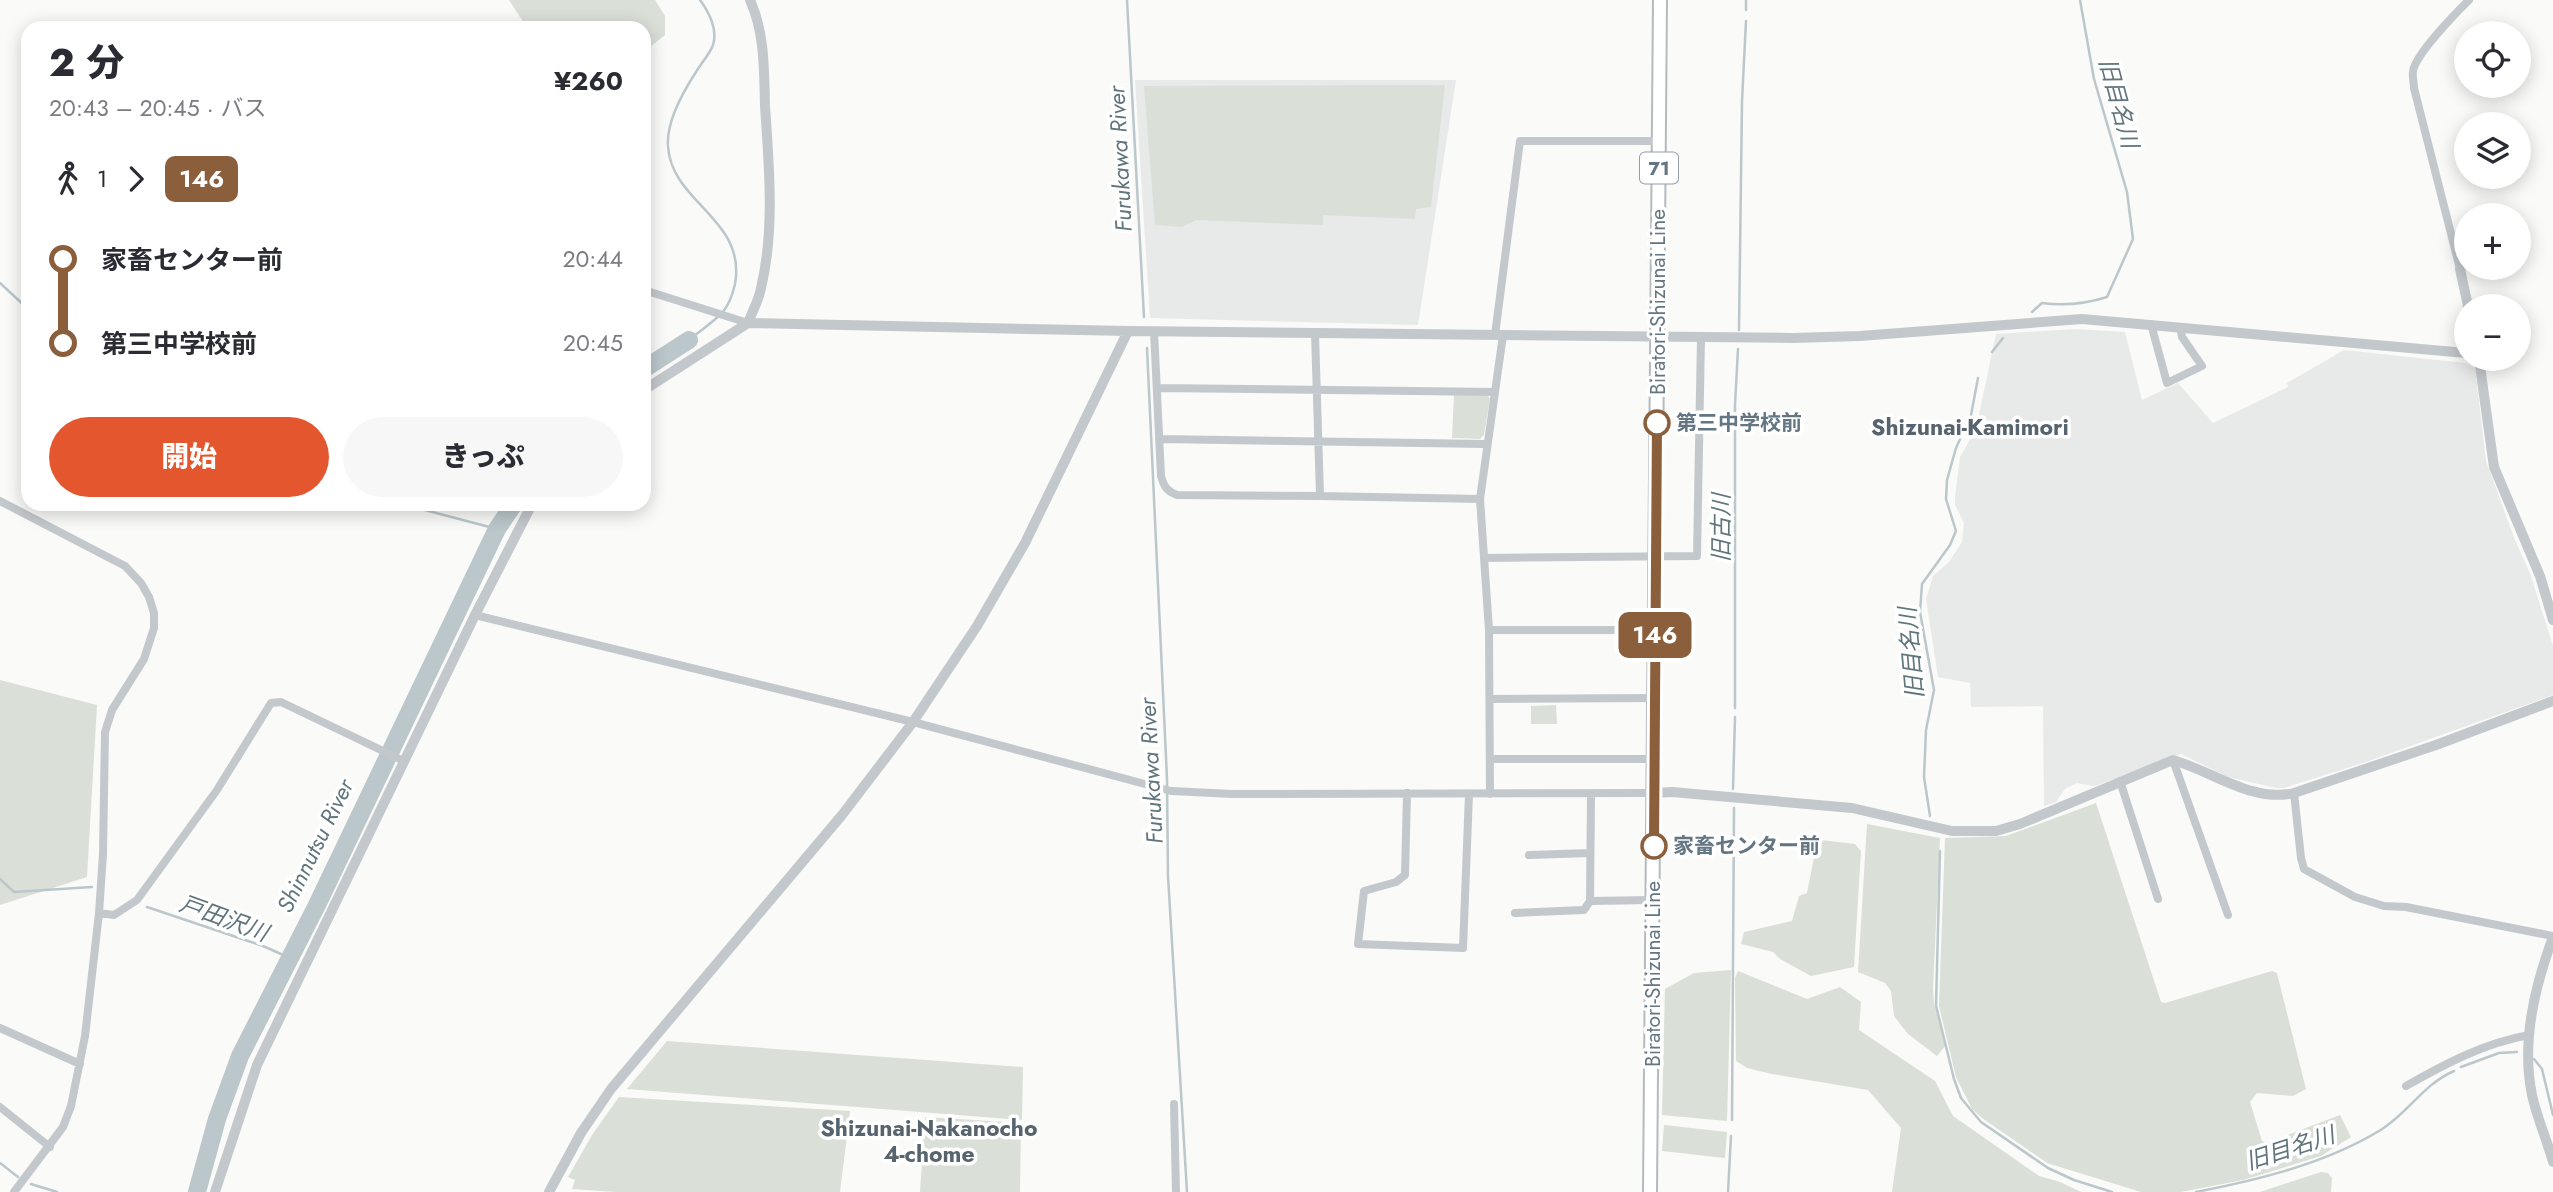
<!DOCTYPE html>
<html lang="ja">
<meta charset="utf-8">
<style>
body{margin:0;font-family:Jost,"Noto Sans JP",sans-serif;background:#f7f7f7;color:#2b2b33;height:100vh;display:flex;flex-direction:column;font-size:26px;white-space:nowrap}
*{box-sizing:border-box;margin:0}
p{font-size:23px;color:#7c7c81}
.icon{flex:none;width:38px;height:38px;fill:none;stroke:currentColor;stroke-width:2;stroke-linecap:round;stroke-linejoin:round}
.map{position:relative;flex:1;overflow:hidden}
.side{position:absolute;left:21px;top:21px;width:630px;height:490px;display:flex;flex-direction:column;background:#fff;border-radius:21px;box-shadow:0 4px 18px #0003}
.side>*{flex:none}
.badge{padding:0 14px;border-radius:10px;font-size:24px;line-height:46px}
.tools{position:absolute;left:2454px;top:21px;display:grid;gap:14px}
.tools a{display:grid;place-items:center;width:77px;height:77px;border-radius:50%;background:#fff;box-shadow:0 4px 18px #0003;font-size:35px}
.map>.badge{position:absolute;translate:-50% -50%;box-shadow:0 0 0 4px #fff}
.legs{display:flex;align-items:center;gap:10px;height:77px;padding:0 28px;font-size:23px}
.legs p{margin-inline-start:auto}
.summary{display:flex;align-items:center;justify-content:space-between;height:119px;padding:0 28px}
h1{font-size:38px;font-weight:800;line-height:52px}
.cta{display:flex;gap:14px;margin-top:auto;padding:14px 28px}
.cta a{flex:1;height:80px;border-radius:42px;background:#e4572e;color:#fff;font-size:28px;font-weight:800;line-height:80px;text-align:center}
.cta a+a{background:#f7f7f7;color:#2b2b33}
ul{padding:0 28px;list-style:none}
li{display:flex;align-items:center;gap:24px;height:84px;font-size:26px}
li i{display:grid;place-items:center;width:10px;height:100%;margin:0 9px;background:currentColor}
li i::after{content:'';width:18px;height:18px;margin:-9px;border:5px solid;border-radius:50%;background:#fff}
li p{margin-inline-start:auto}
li:first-child i{background:linear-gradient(#0000 50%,currentColor 0)}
li:last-child i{background:linear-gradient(currentColor 50%,#0000 0)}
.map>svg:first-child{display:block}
</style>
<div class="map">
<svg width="2553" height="1192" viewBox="0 0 2553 1192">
<rect width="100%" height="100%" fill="#fafaf8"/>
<path fill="#e8e9e9" d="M1135,80h321l-38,245 -268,-7z
M2075,329l50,3 17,68 36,-17 35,40 75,-36 -1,-4 57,-33 121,13 10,5 11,93 29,79 16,36 22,70v49l-190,68 -79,25h-8l-48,-11 -47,-23 -83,31 -5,1 -16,-3 -12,6 -9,13 -12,4 -1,-100 -72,1 -1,-24 -32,-6 -12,-78 7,-23 16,-14 13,-20 2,-19 -9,-18v-8l5,-40 16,-28 20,-95z"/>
<path fill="#dadfd7" d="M509,0h146l10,16v19l-21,17v-24h-117z
M1445,85l-14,122 -15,2 -1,10 -92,-4v10l-127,-5 -14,7 -27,-2 -11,-139z
M1454,394h33l3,5 -6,36 -4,4 -28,-1z
M0,680l97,25 -10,172 -87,28z
M1556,705l1,19h-26v-18z
M2096,803l65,199 4,1 107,-32 5,2 29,116 -13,7 -36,-3 -7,9 12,39 4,2 74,-28 11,22 -30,19 -78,24 -62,12h-40l-94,-29 -65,-45 -10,-9 -16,-32 -17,-71 6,-168 61,-2z
M1867,824l73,14 -7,150 1,16 11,42 -8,10 -29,-22 -14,-18 -3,-25 -6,-8 -27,-11z
M1821,840l34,4 6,7 -7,116 -43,9 -31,-17 -7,-7 -32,-8 3,-12 48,-11 7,-25 8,-3 10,-51z
M1731,970l-4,151 -65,-6 3,-126 29,-16z
M1738,971l69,28 33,-12 21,15 -2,28 76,51 18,35 86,60 21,6 21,10h-189l9,-64 -33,-38 -96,-16 -25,-6 -11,-7 -1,-83z
M667,1041l356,26 -1,53 -395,-31z
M619,1097l231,14 -10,81h-224l-44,-3 3,-9 -7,-3 24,-42z
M925,1117l96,6 -1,69h-100z
M1664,1125l63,7 -2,26 -63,-7z
M2321,1172l7,1 4,5 -1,14h-71z"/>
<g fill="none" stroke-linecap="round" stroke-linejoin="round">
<path stroke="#bbc7cb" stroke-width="2.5" d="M1127,0l17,317
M1746,0v10
M0,283l28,26
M2032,312l10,-9c22,3 43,1 65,-6l26,-58 -6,-47 -33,-113 -14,-79
M1739,330l3,-229 4,-80
M689,340c11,-9 23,-17 33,-27 7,-8 11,-20 13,-29 12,-65 -64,-81 -67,-138 -2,-25 15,-54 28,-74 5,-9 14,-18 17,-27 5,-15 -4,-33 -13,-45
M1147,348l20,431 1,97 19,316
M1992,352l11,-14
M402,504l95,25
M1735,708v-303l3,-56
M1733,789l2,-72
M1930,816l-6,-39 2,-47 8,-40 -14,-78 2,-28 28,-39 6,-14 -10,-32 1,-19 9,-32 15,-33 7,-37
M1940,851l-4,155 18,73 7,19 20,24 67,46 26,12 38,12
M0,879l14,13 78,-5
M147,907l116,39 27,12
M2534,1059l8,10 11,46
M2461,1067l38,-14 18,-1
M1732,1120l2,-312
M0,1163l18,14
M31,1184l26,8
M1728,1192l3,-56
M2196,1192c62,-12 128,-28 183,-61 29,-17 43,-46 75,-60"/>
<path stroke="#bbc7cb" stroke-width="18" d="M644,369l45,-29
M197,1192l20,-73 23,-63 77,-151 180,-376 17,-25"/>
<defs>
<path id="primary" d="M1650,1192l10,-1192"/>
</defs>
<use href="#primary" stroke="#b5babe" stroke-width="16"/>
<path stroke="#c3c8cc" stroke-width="8" d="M2460,269l-46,-181c0,-5 -2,-12 -1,-17 3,-17 43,-58 56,-71
M644,290l104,33
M2151,324l16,59 35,-17 -20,-29 -2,-10
M1154,331l7,145c3,11 6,15 16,19l143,1
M1315,333l5,163 160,3
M1495,335l25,-194h139
M1157,388l338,4
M1159,439l327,5
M0,501l125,65 16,17 8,14 5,16v15l-10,31 -32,51 -7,22 -2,122 -4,59 -14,123 -14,70 -8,21 -49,65
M1484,558l213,-2 4,-219
M475,615l438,107 258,69 62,3 421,-1
M1489,630h166
M1490,699l165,-1
M1490,759h164
M2173,760l55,155
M2120,781l38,118
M1407,793l-2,82 -9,7 -32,9 -6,53 105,4 6,-154
M2294,793l7,65 3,11 51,28 29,9 22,1 147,29
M1490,794l-1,-164 -9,-131 23,-164
M1529,855l61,-2
M1590,901l1,-107
M99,913l15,2 23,-15 80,-110 54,-87 10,-1 123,59
M1515,913l69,-3 6,-9 63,-1
M0,1028l80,36
M2406,1086c39,-22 78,-43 123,-51
M1174,1104l2,88
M0,1107l50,40"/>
<path stroke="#c3c8cc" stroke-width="10" d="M2460,269l8,37
M748,323c4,-11 11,-23 13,-35 14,-58 8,-123 4,-182 -1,-35 0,-73 -15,-106
M2479,359l15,108 46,109 13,44
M644,390l104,-67 380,8 664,7 68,-2 222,-17 384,34
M1654,793l18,-1 180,16 100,23h44l24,-7 153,-64c39,11 79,43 121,33l142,-48 117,-44
M2553,937c-18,49 -32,105 -21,158 5,23 15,45 21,67
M215,1192l42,-127 218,-450 57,-111
M549,1192l32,-59 30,-44 231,-274 71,-93 64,-96 48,-83 103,-212"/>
<use href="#primary" stroke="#fff" stroke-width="12"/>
</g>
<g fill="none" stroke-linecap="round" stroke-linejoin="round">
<defs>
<path id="line-1" d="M1654,846l3,-423"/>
</defs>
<use href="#line-1" stroke="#fff" stroke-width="16"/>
<use href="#line-1" stroke="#8b5e3c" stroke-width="10"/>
</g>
<g fill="#fff" stroke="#8b5e3c" stroke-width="3.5">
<circle cx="1657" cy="423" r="12"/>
<circle cx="1654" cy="846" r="12"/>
</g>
<g text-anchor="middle" stroke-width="7" stroke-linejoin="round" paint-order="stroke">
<rect fill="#fff" stroke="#939fa8" stroke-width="2" x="1640" y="152.5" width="38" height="31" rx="5"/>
<g font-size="19" font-weight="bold" fill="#657683">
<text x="1659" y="175">71</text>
</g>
<g font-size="21" fill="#657683" stroke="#fff">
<text transform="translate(1658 302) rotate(-90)" y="7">Biratori-Shizunai Line</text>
<text transform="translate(1653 974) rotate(-90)" y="7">Biratori-Shizunai Line</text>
</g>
<g font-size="21" font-weight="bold" fill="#657683" stroke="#fff" text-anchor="start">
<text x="1676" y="430">第三中学校前</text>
<text x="1673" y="853">家畜センター前</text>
</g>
<g font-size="23" font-style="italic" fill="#60757c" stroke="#fff">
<text transform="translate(2119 103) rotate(75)" y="8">旧目名川</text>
<text transform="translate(1120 159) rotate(-93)" y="8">Furukawa River</text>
<text transform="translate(1721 528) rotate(-90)" y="8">旧古川</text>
<text transform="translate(1911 653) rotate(-95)" y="8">旧目名川</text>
<text transform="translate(1151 771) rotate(-93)" y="8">Furukawa River</text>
<text transform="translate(315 846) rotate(-64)" y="8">Shinnutsu River</text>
<text transform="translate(224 918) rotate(20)" y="8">戸田沢川</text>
<text transform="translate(2290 1148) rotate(-18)" y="8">旧目名川</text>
</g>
<g font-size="23" font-weight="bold" fill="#57646e" stroke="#fff">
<text x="1970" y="435">Shizunai-Kamimori</text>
<text x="929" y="1136">Shizunai-Nakanocho<tspan x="929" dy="26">4-chome</tspan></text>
</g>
</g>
</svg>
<div class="tools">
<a><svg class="icon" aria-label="locate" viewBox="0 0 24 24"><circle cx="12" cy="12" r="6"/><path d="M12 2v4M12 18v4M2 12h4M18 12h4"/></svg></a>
<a><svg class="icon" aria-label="layers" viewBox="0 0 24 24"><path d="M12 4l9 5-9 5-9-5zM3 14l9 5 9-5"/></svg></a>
<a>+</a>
<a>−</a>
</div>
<b class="badge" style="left:1655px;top:635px;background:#8b5e3c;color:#fff">146</b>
<section class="side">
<div class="summary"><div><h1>2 分</h1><p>20:43 – 20:45 · バス</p></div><b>¥260</b></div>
<div class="legs"><svg class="icon" aria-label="walk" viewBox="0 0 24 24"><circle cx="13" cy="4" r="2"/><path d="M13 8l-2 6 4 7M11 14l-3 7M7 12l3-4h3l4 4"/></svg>1<svg class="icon" aria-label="forward" viewBox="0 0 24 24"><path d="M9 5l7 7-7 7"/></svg><b class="badge" style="background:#8b5e3c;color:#fff">146</b></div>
<ul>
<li><i style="color:#8b5e3c"></i><b>家畜センター前</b><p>20:44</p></li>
<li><i style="color:#8b5e3c"></i><b>第三中学校前</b><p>20:45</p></li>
</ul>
<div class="cta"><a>開始</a><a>きっぷ</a></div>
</section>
</div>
